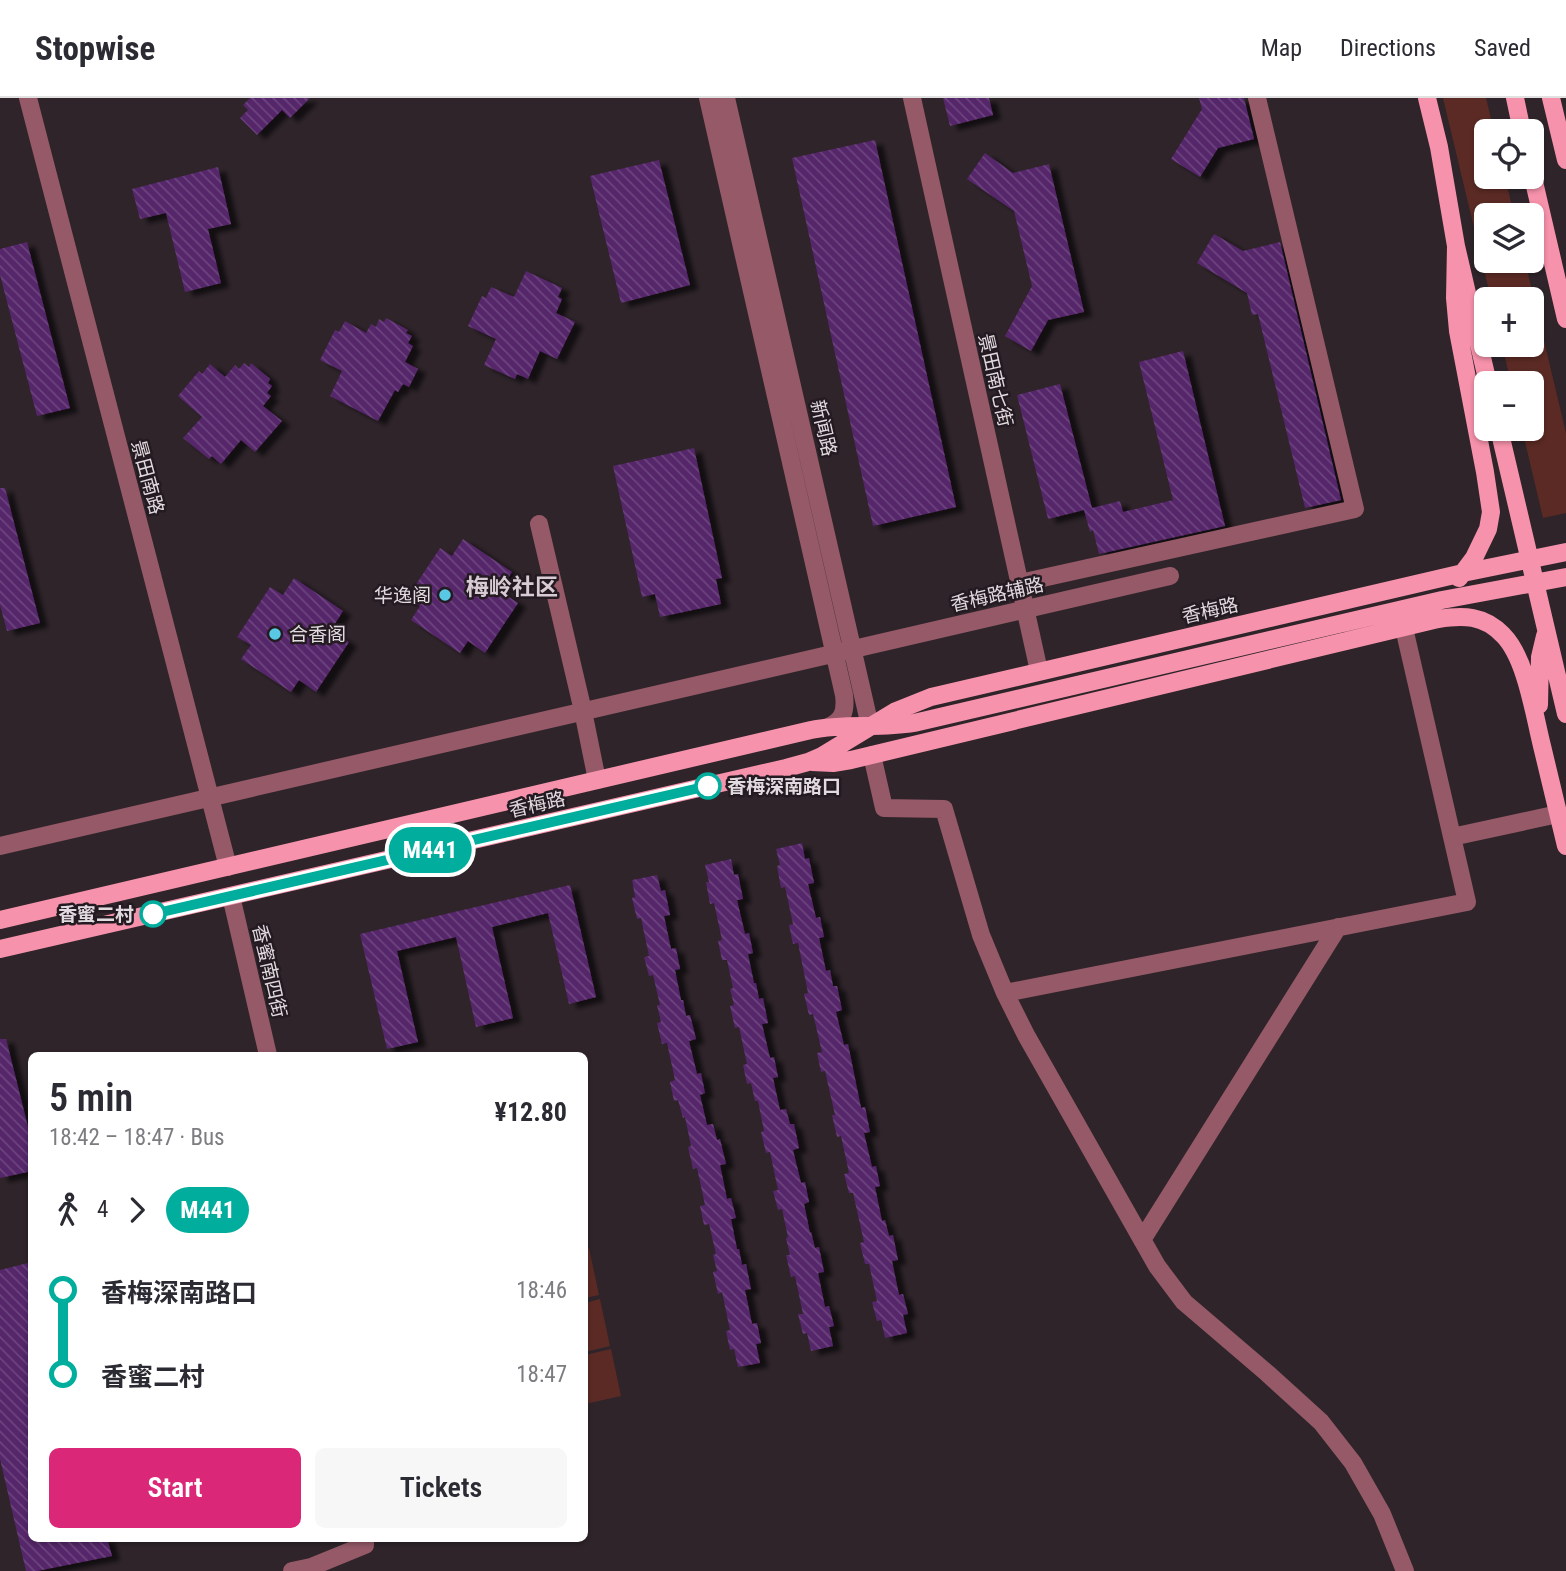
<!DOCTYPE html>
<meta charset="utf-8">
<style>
body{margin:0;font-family:"Roboto Condensed","Noto Sans SC",sans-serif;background:#f7f7f7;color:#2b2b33;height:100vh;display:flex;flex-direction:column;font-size:26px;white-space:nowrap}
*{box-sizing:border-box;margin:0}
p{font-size:23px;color:#7c7c81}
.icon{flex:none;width:38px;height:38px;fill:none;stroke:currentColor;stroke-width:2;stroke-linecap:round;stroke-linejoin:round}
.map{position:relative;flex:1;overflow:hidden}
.panel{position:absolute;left:28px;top:954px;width:560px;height:490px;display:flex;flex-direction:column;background:#fff;border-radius:10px;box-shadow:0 2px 5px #0004}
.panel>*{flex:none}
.badge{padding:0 14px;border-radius:23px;font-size:24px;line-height:46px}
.controls{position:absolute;left:1474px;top:21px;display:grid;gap:14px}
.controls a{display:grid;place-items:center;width:70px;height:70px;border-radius:10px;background:#fff;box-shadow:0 2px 5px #0004;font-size:35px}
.map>.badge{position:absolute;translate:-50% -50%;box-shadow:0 0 0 4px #fff}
.legs{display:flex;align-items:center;gap:10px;height:77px;padding:0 21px;font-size:23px}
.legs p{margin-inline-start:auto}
.overview{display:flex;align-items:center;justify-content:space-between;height:119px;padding:0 21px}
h1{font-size:38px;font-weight:600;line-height:52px}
.button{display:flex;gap:14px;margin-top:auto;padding:14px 21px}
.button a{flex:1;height:80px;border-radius:10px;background:#db2777;color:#fff;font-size:28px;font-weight:600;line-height:80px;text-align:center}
.button a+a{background:#f7f7f7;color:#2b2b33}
ul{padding:0 21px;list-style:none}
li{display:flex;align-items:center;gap:24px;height:84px;font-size:26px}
li i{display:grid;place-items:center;width:10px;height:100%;margin:0 9px;background:currentColor}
li i::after{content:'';width:18px;height:18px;margin:-9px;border:5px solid;border-radius:50%;background:#fff}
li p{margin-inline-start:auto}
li:first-child i{background:linear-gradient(#0000 50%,currentColor 0)}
li:last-child i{background:linear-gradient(currentColor 50%,#0000 0)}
header{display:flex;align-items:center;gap:42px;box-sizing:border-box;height:98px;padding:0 35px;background:#fff;border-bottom:2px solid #e1e1e2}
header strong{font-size:33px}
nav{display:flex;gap:38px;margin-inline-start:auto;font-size:24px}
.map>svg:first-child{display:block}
</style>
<header>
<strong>Stopwise</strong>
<nav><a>Map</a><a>Directions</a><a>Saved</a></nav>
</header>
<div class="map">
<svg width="1566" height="1473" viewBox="0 0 1566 1473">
<defs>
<pattern id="building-back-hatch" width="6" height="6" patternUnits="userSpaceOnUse" patternTransform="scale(1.75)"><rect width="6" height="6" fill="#552569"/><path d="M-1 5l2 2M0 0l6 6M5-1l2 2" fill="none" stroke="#6d447e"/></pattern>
<filter id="shadow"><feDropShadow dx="8" dy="4.5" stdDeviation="2" flood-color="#0009"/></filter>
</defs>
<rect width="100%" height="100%" fill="#2e242a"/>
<path fill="#5b2a24" d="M1443,0h43l8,33h-8v46h19l9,38h-28v46h39l41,172v80l-23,5 -21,-89h9v-46h-20l-9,-38h29v-46h-40z
M589,1150l10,47 -14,3v-48z
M600,1201l10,47 -25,6v-49z
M611,1251l10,47 -36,8v-49z"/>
<path fill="url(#building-back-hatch)" filter="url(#shadow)" d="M250,0h60l-20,20 -8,-8 -25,25 -17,-17 8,-8 -5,-5z
M943,0h46l4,17 -43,11z
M1199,0h45l10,41 -36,9 -18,29 -29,-18 31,-50z
M875,42l81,367 -83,19 -81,-368z
M985,55l28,20 36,-9 35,148 -36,8 -17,31 -26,-15 27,-50 -18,-75 -47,-32z
M659,62l31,125 -69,18 -31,-127z
M218,69l13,57 -23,5 13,54 -36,9 -19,-79 -26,6 -8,-30z
M1214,136l29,17 37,-9 61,258 -36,8 -47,-194 -6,1 -5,-22 -50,-30z
M27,144l43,166 -33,8 -37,-141v-26z
M526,173l36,17 -4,9 4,2 -6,14 19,9 -18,37 -17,-8 -12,28 -11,-5 -2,5 -31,-14 12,-26 -28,-13 14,-30 4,2 5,-11 23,10z
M386,220l22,12 -2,3 6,3 -4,7 5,3 -8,16 13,7 -9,18 -6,-3 -5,8 -3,-2 -17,31 -48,-25 12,-25 -22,-11 15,-30 4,2 6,-11 21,12 5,-9 5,3 3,-8 5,3z
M1183,253l42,175 -126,28 -6,-24 -3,2 -6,-22 -36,9 -31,-124 43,-11 32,124 28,-7 3,11 50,-12 -34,-138z
M244,265l5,4 2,-4 19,16 -2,4 4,3 -5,7 4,3 -8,10 19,15 -27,31 -14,-12 -20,24 -9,-8 -3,3 -26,-21 19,-21 -24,-21 21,-25 3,3 8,-10 15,13 10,-12 4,4z
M694,350l28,130 -6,1 5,25 -61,13 -5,-23 -13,3 -29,-131z
M0,390h5l35,135 -33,8 -7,-26z
M463,441l49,33 -12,19 18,12 -33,50 -17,-12 -8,12 -49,-33 9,-14 -13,-8 33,-50 12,8z
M294,480l49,33 -12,19 18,12 -33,50 -17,-12 -8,12 -50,-33 10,-14 -14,-8 33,-50 13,8z
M802,745l3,16 4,-1 5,25 -6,1 8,34 4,-1 4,20 -5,1 7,33 4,-1 3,16h4l5,24 -6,2 8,33 4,-1 13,64 4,-1 5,25 -6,1 8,34 4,-1 4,20 -5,1 7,34 3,-1 4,16 4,-1 5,25 -6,1 7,34 4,-1 5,20 -5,1 4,18 -22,5 -4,-18 -4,1 -5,-19 5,-1 -8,-37h-4l-5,-21 4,-1 -11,-49h-4l-5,-19 5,-1 -8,-37 -4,1 -5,-22h3l-10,-44 -4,1 -4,-19 5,-1 -9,-38 -4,1 -5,-21 4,-1 -10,-50 -5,1 -4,-19 4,-1 -8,-37 -4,1 -4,-22 3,-1 -4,-16z
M731,761l3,16 4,-1 5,25 -6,1 8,34 4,-1 4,20 -5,1 6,29h2l3,16 4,-1 5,25 -6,1 8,34 4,-1 4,20 -5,1 7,32 6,-1 4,15h4l5,24 -6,2 8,33 4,-1 4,20 -5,2 6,29 1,-1 4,16 4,-1 5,25 -6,1 7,34 4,-1 5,20 -5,1 4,19 -22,5 -4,-18 -4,1 -5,-20h5l-8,-38 -4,1 -5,-22h4l-4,-17 2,-1 -6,-28 -4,1 -5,-19 5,-1 -8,-38 -4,1 -5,-21 3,-1 -6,-30h-3l-4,-18 -4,1 -4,-19 4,-1 -8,-37 -4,1 -5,-22 4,-1 -4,-16 3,-1 -6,-28h-5l-4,-19 4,-1 -8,-37 -4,1 -4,-22h3l-4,-17z
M657,777l4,16 4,-1 5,25 -6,1 7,33 5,-1 4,21 -5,1 6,30h2l3,16 4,-1 6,24 -7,2 8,33 4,-1 4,20 -5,2 7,30 6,-1 4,16 3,-1 6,25 -6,1 7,34 4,-1 5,20 -5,1 6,30h2l3,16 4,-1 5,25 -6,1 7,34 5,-1 4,20 -5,1 4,19 -22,4 -4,-18 -4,1 -4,-19 4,-1 -8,-38 -4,2 -5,-22 4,-1 -4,-16 3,-1 -7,-30 -5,1 -4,-19 5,-1 -8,-37 -4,1 -5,-22 3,-1 -6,-29 -2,1 -5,-18 -4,1 -4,-19 5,-2 -8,-37 -5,1 -5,-21 4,-1 -4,-17h3l-7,-30 -4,1 -5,-19 5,-1 -8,-38 -4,1 -5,-21 3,-1 -3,-17z
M570,787l26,112 -27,7 -21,-91 -56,14 21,91 -37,9 -20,-90 -59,14 21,91 -31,7 -27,-115z
M0,941h6l26,104v28l-32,7z
M32,1164v276h75l5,18 -75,15h-11l-26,-112v-189z"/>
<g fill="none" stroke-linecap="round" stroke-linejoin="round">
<path stroke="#955968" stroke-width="18" d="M28,0l200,769
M708,0l136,597c2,16 -1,26 -16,32
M726,0l144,628
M912,0l127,573
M539,426l44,187 14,69
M1020,485l335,-74 -98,-411
M872,657l12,53 60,1 37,126 24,58 21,42 131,231 27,36 83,71 54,49 32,41 29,51 23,57
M1452,739l106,-23
M0,748l1170,-270
M231,798l37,159
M1005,895l462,-91 -63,-274
M1142,1142l196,-313
M292,1473l19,-4 54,-22v-7"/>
<path stroke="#f692ab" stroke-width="18" d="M1427,0l12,49 17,99 32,137
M1515,0l7,33
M1551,0l15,62
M1531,71l35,150
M1456,148l-1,52 3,33 27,141 6,40 -3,17 -14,29 -15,20
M1499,331l67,285
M1539,607l1,-48 5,-21
M812,664l21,1 18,-3 587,-141c25,-4 46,-4 65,16 23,23 31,79 39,111 8,33 16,66 24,100
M0,822l811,-190c34,-7 69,-1 103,-7l528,-123 124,-23
M0,851l786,-181 22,-6 14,-6 74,-45 35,-14 532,-124 103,-21"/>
</g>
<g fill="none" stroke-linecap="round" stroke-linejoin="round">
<defs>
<path id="line-1" d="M153,816l555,-128"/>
</defs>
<use href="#line-1" stroke="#fff" stroke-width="16"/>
<use href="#line-1" stroke="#01ad9c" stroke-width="10"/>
</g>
<g fill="#58c8e4" stroke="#241a21" stroke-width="2.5">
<circle cx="445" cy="497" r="7"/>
<circle cx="275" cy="536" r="7"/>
</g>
<g fill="#fff" stroke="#01ad9c" stroke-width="3.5">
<circle cx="708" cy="688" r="12"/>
<circle cx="153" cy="816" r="12"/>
</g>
<g text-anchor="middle" stroke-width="5" stroke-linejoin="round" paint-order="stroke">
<g font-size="19" fill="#e1dade" stroke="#241a21">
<text transform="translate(996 282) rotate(77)" y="7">景田南七街</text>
<text transform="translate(824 330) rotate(77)" y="7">新闻路</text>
<text transform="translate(148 379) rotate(75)" y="7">景田南路</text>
<text transform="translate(997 496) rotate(-13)" y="7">香梅路辅路</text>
<text transform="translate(1210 512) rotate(-13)" y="7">香梅路</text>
<text transform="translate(537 706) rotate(-13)" y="7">香梅路</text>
<text transform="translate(270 873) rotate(77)" y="7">香蜜南四街</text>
</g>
<g font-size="19" fill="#e1dade" stroke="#241a21" text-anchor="end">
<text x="431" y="504">华逸阁</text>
<text x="289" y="543" text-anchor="start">合香阁</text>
</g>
<g font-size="19" font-weight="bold" fill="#e1dade" stroke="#241a21" text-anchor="start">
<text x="727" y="695">香梅深南路口</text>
<text x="134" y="823" text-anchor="end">香蜜二村</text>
</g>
<g font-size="23" font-weight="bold" fill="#d8cbd3" stroke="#241a21">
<text x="512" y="497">梅岭社区</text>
</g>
</g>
</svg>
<div class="controls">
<a><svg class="icon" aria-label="locate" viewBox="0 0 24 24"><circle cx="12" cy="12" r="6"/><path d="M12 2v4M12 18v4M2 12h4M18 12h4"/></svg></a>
<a><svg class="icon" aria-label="layers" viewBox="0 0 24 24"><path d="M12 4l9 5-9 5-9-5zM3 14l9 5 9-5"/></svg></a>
<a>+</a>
<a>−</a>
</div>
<b class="badge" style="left:430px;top:752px;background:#01ad9c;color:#fff">M441</b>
<section class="panel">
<div class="overview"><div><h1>5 min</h1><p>18:42 – 18:47 · Bus</p></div><b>¥12.80</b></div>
<div class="legs"><svg class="icon" aria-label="walk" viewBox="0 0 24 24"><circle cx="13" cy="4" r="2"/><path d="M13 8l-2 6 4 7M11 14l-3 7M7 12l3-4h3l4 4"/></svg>4<svg class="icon" aria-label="forward" viewBox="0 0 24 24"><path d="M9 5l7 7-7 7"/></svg><b class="badge" style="background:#01ad9c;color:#fff">M441</b></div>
<ul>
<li><i style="color:#01ad9c"></i><b>香梅深南路口</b><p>18:46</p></li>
<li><i style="color:#01ad9c"></i><b>香蜜二村</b><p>18:47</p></li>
</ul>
<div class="button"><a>Start</a><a>Tickets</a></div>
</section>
</div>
